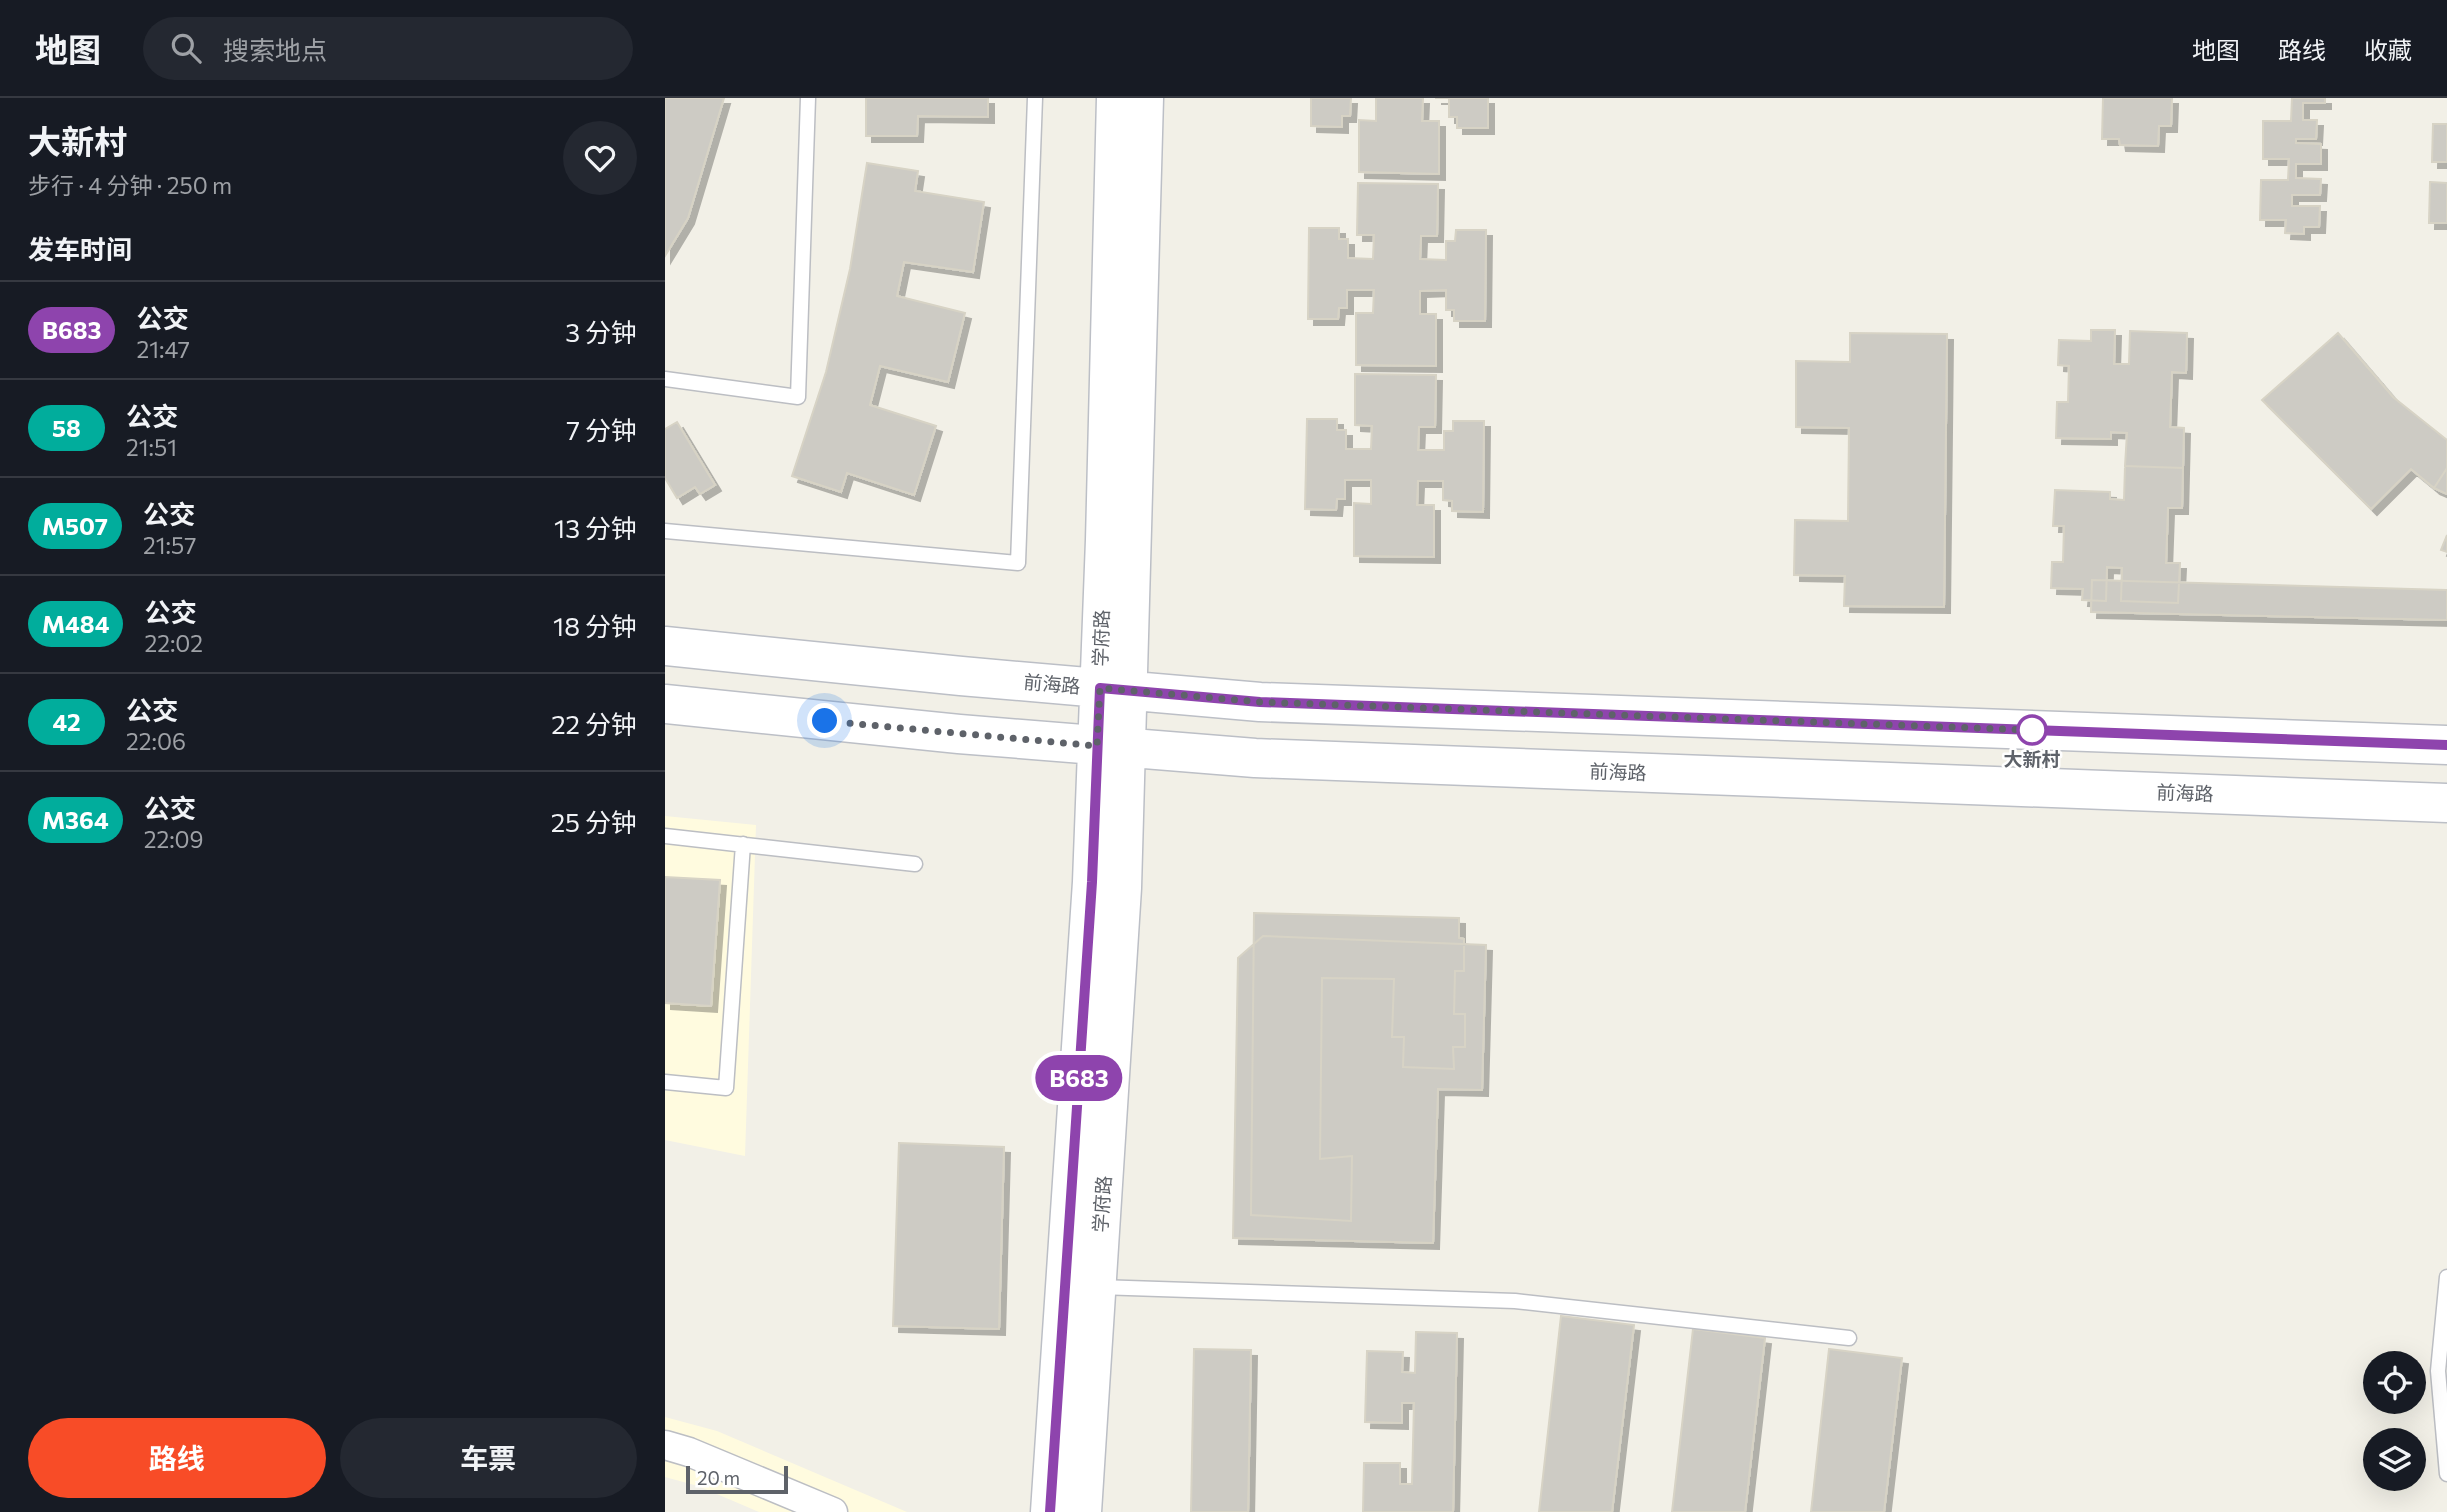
<!DOCTYPE html>
<html lang="zh">
<meta charset="utf-8">
<style>
body{margin:0;font-family:Commissioner,"Noto Sans SC",sans-serif;background:#242831;color:#f1f3f6;height:100vh;display:flex;flex-direction:column;font-size:26px;white-space:nowrap}
*{box-sizing:border-box;margin:0}
p{font-size:23px;color:#9ea1a6}
.icon{flex:none;width:38px;height:38px;fill:none;stroke:currentColor;stroke-width:2;stroke-linecap:round;stroke-linejoin:round}
.map{position:relative;flex:1;overflow:hidden}
.side{display:flex;flex-direction:column;background:#171b24;width:665px}
.side>*{flex:none}
.badge{padding:0 14px;border-radius:23px;font-size:24px;line-height:46px}
.buttons{position:absolute;left:1698px;top:1253px;display:grid;gap:14px}
.buttons a{display:grid;place-items:center;width:63px;height:63px;border-radius:50%;background:#171b24;box-shadow:0 7px 28px #0002;font-size:35px}
.scale{position:absolute;left:21px;bottom:18px;width:102px;box-sizing:border-box;padding-left:7px;border:4px solid #5e6269;border-top:0;font-size:19px;line-height:24px;white-space:nowrap;color:#5e6269;-webkit-text-stroke:5px #fff;paint-order:stroke}
.you{position:absolute;width:35px;height:35px;margin:-18px;border:5px solid #fff;border-radius:50%;background:#1a73e8;box-shadow:0 0 0 10px #1a73e833}
.map>.badge{position:absolute;translate:-50% -50%;box-shadow:0 0 0 4px #fff}
h2{padding:0 28px;font-size:26px;line-height:63px}
.round{display:grid;place-items:center;flex:none;width:74px;height:74px;border-radius:37px;background:#242831}
.overview{display:flex;align-items:center;justify-content:space-between;height:119px;padding:0 28px}
h1{font-size:33px;font-weight:700;line-height:52px}
.primary-button{display:flex;gap:14px;margin-top:auto;padding:14px 28px}
.primary-button a{flex:1;height:80px;border-radius:42px;background:#f84c27;color:#fff;font-size:28px;font-weight:700;line-height:80px;text-align:center}
.primary-button a+a{background:#242831;color:#f1f3f6}
ul{padding:0;list-style:none}
li{display:flex;align-items:center;gap:21px;height:98px;padding:0 28px;border-top:2px solid #363941}
li div{flex:1}
li b{display:block;font-size:26px}
li em{font-style:normal}
li .badge{min-width:77px;font-weight:700;text-align:center}
header{display:flex;align-items:center;gap:42px;box-sizing:border-box;height:98px;padding:0 35px;background:#171b24;border-bottom:2px solid #363941}
header strong{font-size:33px}
nav{display:flex;gap:38px;margin-inline-start:auto;font-size:24px}
.search{width:490px;height:63px;background:#242831;display:flex;align-items:center;gap:18px;box-sizing:border-box;padding:0 24px;border-radius:38px;color:#9ea1a6;font-size:26px}
main{display:flex;flex:1;min-height:0}
.map>svg:first-child{display:block}
</style>
<header>
<strong>地图</strong>
<div class="search"><svg class="icon" aria-label="search" viewBox="0 0 24 24"><circle cx="10" cy="10" r="6"/><path d="M15 15l6 6"/></svg>搜索地点</div>
<nav><a>地图</a><a>路线</a><a>收藏</a></nav>
</header>
<main>
<section class="side">
<div class="overview"><div><h1>大新村</h1><p>步行 · 4 分钟 · 250 m</p></div><a class="round"><svg class="icon" aria-label="heart" viewBox="0 0 24 24"><path d="M12 20l-8-8c-3-5 5-10 8-4 3-6 11-1 8 4z"/></svg></a></div>
<h2>发车时间</h2>
<ul>
<li><span class="badge" style="background:#8e44ad;color:#fff">B683</span><div><b>公交</b><p>21:47</p></div><em>3 分钟</em></li>
<li><span class="badge" style="background:#01ad9c;color:#fff">58</span><div><b>公交</b><p>21:51</p></div><em>7 分钟</em></li>
<li><span class="badge" style="background:#01ad9c;color:#fff">M507</span><div><b>公交</b><p>21:57</p></div><em>13 分钟</em></li>
<li><span class="badge" style="background:#01ad9c;color:#fff">M484</span><div><b>公交</b><p>22:02</p></div><em>18 分钟</em></li>
<li><span class="badge" style="background:#01ad9c;color:#fff">42</span><div><b>公交</b><p>22:06</p></div><em>22 分钟</em></li>
<li><span class="badge" style="background:#01ad9c;color:#fff">M364</span><div><b>公交</b><p>22:09</p></div><em>25 分钟</em></li>
</ul>
<div class="primary-button"><a>路线</a><a>车票</a></div>
</section>
<div class="map">
<svg width="1782" height="1414" viewBox="0 0 1782 1414">
<defs>
<filter id="shadow"><feDropShadow dx="6" dy="6" stdDeviation="0" flood-color="#0004"/></filter>
</defs>
<rect width="100%" height="100%" fill="#f2f0e7"/>
<path fill="#fffbdf" d="M0,718l91,9 -11,331 -80,-16z
M0,1319l52,14 190,81h-148l-61,-26 -33,-9z"/>
<path fill="#cdcbc4" stroke="#d7d3c5" stroke-width="2" filter="url(#shadow)" d="M0,0h59l-36,120 -23,38z
M201,0h122v19l-70,-1 -1,20h-51z
M646,0h40l-1,18h-8v11l-31,-1z
M711,0h47l-1,23h17v53l-80,-2v-52l17,1z
M770,0h53v30h-31v-11h-8v-19z
M1438,0h69l-1,28h-12l-1,20 -38,-1 -1,-6h-17z
M1627,0h33v5h-22v17h14l-1,19h-20v4l25,1v20h-25v14l25,1 -1,16h-28v11h28l-1,21h-15v7l-19,-1 1,-13h-26l1,-40h27l1,-21h-26v-38h28z
M1768,26h14v38h-15z
M202,65l51,8 -3,20 69,11 -11,70 -69,-10 -7,34 68,17 -17,69 -68,-16 -10,39 66,21 -22,69 -67,-22 -6,19 -49,-16 34,-104 24,-103z
M1765,84l17,1v40h-18z
M693,85l80,1 -1,52h-16l-1,23 26,1v-19h9l1,-11h30l-1,91h-31v-11h-8v-20l-26,1v23h16v52l-80,-1v-52h17l1,-23h-27v18h-8l-1,11h-30l1,-91h30v11h9v19l25,1 1,-24h-17z
M1426,232h24l-1,34h15l1,-33 57,2 -1,40 -14,-1 -2,55 14,1 -1,40 -58,-2 2,-33 -16,-1v7l-55,-1 1,-36h11l1,-36 -11,-1 1,-25 32,1z
M1185,235l97,1 -3,273 -100,-1 1,-30 -51,-1 1,-55 53,1 1,-93 -53,-1v-66l54,1z
M1673,235l55,64 54,43v28l-13,20 -23,-19 -40,40 -109,-109z
M690,276l81,1 -1,52h-16l-1,23h26v-19h9v-10h31l-1,91 -31,-1v-10l-9,-1v-19h-25l-1,24h17v52l-80,-1v-53l17,1v-24h-26v19h-8l-1,11 -31,-1 2,-90h30v11h9v19h25l1,-23 -17,-1z
M12,324l38,63 -15,9 -5,-7 -18,11 -12,-20v-49z
M1460,368l58,2 -1,40h-14l-2,55h14l-2,40 -57,-2 1,-33 -15,-1 -1,34 -24,-1 1,-11 -32,-1 1,-26h11l1,-36h-11l2,-36 55,2v7l14,1z
M1782,370v26l-13,-6z
M1782,437v17l-6,-2z
M1427,482l355,10v30l-356,-8z
M0,779l55,3 -9,126 -46,-3z
M589,815l205,5v20l5,1v32h-9l-1,43h11v33h-12l1,22 -51,-2 1,-30h-12l2,-58 -72,-1 -2,181 32,-3 -1,65 -100,-6z
M598,838l223,9 -4,145 -44,-1 -5,154 -200,-5 5,-280z
M234,1045l105,4 -5,182 -106,-3z
M896,1218l73,9 -22,187h-73z
M1028,1231l72,9 -20,174h-73z
M751,1234l41,1 -4,179h-90l1,-49h36v21h12l2,-81h-12v20l-37,-1 2,-71 36,1 -1,20 13,1z
M529,1251l57,1 -3,162h-57z
M1164,1251l73,9 -18,154h-73z"/>
<g fill="none" stroke-linecap="round" stroke-linejoin="round">
<defs>
<path id="service" d="M0,281l133,18 10,-299
M0,433l353,32 17,-465
M0,738l250,28
M0,984l61,6 17,-244
M1782,1179l-9,94 9,103
M433,1189l417,14 334,37"/>
<path id="minor" d="M0,1347l24,7 144,60"/>
<path id="secondary" d="M0,548l296,30 299,26 1187,43
M0,606l294,30 296,24 1192,45
M385,1414l42,-630 13,-342 11,-442
M417,1414l40,-624 22,-790"/>
</defs>
<use href="#service" stroke="#bcbec3" stroke-width="17"/>
<use href="#minor" stroke="#bcbec3" stroke-width="31"/>
<use href="#secondary" stroke="#bcbfc6" stroke-width="41"/>
<use href="#service" stroke="#fff" stroke-width="14"/>
<use href="#minor" stroke="#fff" stroke-width="28"/>
<use href="#secondary" stroke="#fff" stroke-width="38"/>
</g>
<g fill="none" stroke-linecap="round" stroke-linejoin="round">
<defs>
<path id="line" d="M385,1414l42,-630 8,-194 160,14 1187,43"/>
</defs>
<use href="#line" stroke="#fff" stroke-width="16"/>
<use href="#line" stroke="#8e44ad" stroke-width="10"/>
<path stroke="#5e6269" stroke-width="7" stroke-dasharray="0 12.6" d="M160,623l272,25 3,-58 160,14 772,28"/>
</g>
<circle fill="#fff" stroke="#8e44ad" stroke-width="3.5" cx="1367" cy="632" r="14"/>
<g text-anchor="middle" stroke-width="5" stroke-linejoin="round" paint-order="stroke">
<g font-size="19" fill="#5e6269" stroke="#fff">
<text transform="translate(436 540) rotate(-88)" y="7">学府路</text>
<text transform="translate(387 586) rotate(5)" y="7">前海路</text>
<text transform="translate(953 674) rotate(2)" y="7">前海路</text>
<text transform="translate(1520 695) rotate(2)" y="7">前海路</text>
<text transform="translate(437 1106) rotate(-86)" y="7">学府路</text>
</g>
<g font-size="19" font-weight="bold" fill="#5e6269" stroke="#fff">
<text x="1367" y="668">大新村</text>
</g>
</g>
</svg>
<div class="buttons">
<a><svg class="icon" aria-label="locate" viewBox="0 0 24 24"><circle cx="12" cy="12" r="6"/><path d="M12 2v4M12 18v4M2 12h4M18 12h4"/></svg></a>
<a><svg class="icon" aria-label="layers" viewBox="0 0 24 24"><path d="M12 4l9 5-9 5-9-5zM3 14l9 5 9-5"/></svg></a>
</div>
<div class="scale">20 m</div>
<div class="you" style="left:160px;top:623px"></div>
<b class="badge" style="left:414px;top:980px;background:#8e44ad;color:#fff">B683</b>
</div>
</main>
